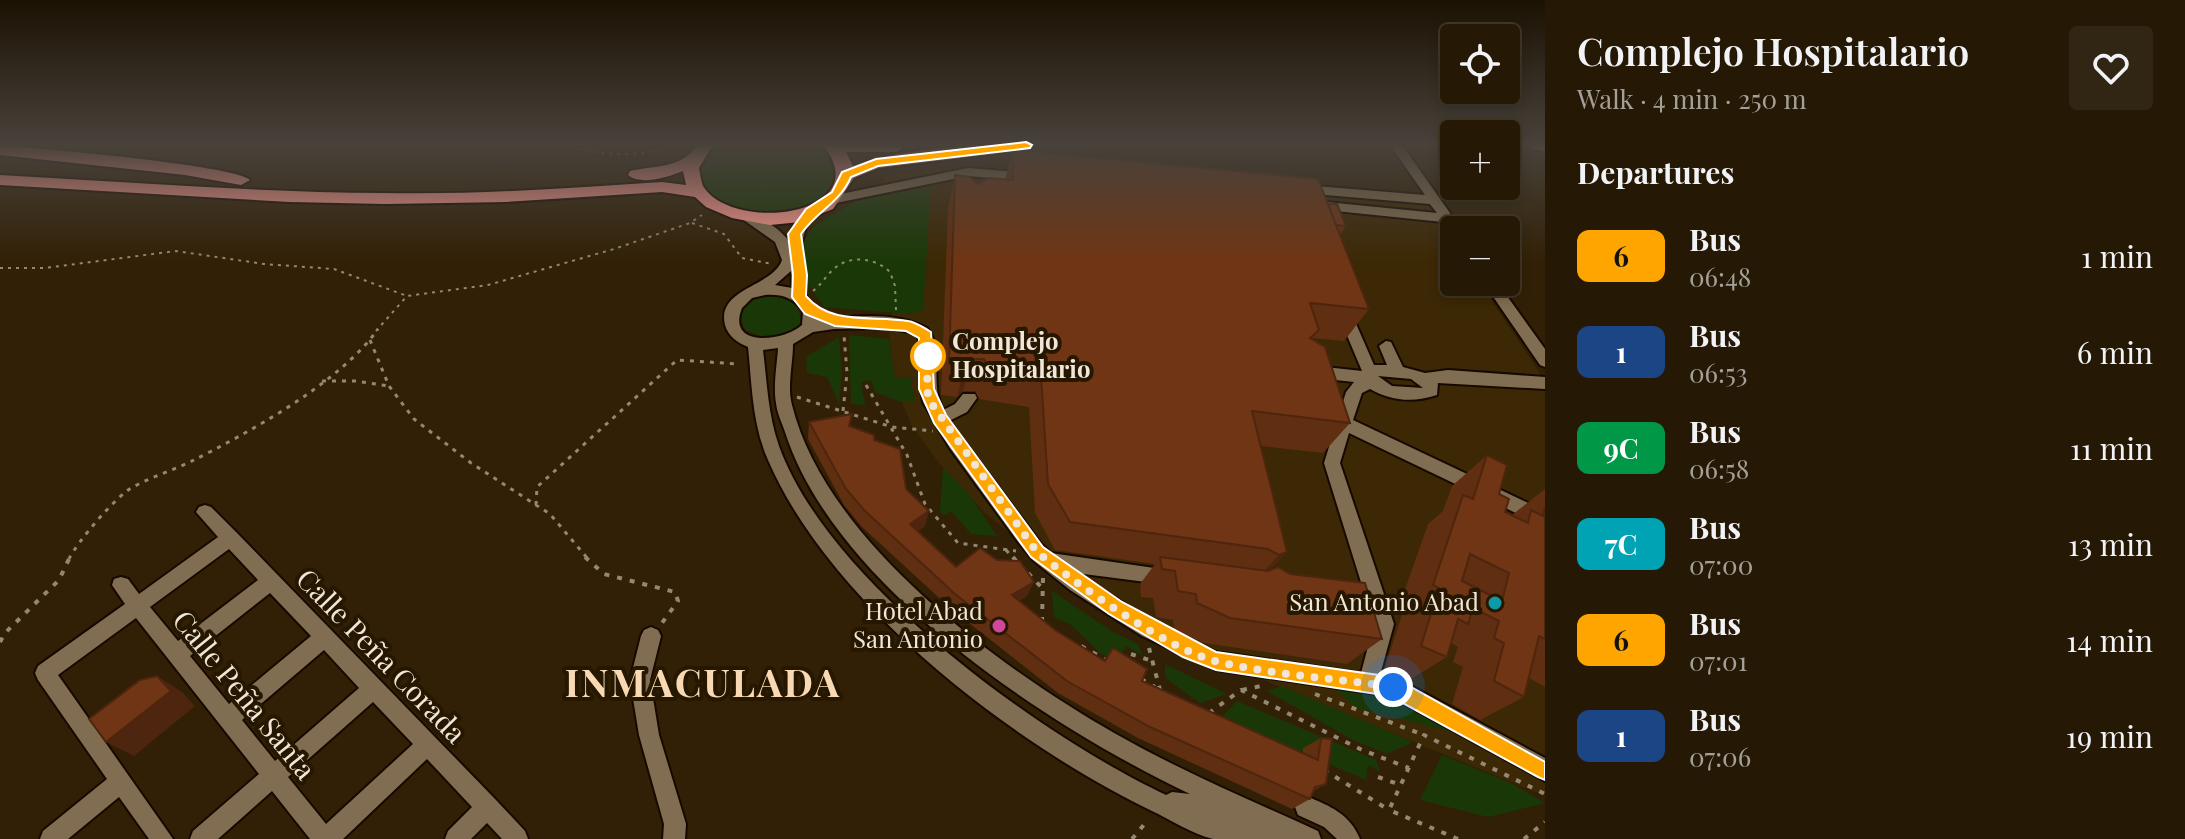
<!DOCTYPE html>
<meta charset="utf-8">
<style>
body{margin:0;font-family:"Playfair Display",serif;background:#312513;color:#f1f3f6;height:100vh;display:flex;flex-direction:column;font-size:30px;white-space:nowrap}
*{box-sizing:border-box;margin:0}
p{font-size:26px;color:#a3a09a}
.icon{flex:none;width:44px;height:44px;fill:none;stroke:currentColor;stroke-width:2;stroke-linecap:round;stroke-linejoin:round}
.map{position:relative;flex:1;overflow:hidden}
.sheet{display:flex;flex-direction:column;background:#251804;width:640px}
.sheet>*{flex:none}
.badge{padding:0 16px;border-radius:12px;font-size:28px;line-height:52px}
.buttons{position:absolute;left:1440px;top:24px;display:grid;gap:16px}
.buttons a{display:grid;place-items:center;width:80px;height:80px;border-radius:8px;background:#251804;box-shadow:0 4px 12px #0003,0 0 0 2px #423726;font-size:40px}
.you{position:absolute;width:40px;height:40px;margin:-20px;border:6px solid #fff;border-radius:50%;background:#1a73e8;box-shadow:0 0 0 12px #1a73e833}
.map>.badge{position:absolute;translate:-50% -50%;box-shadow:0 0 0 4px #fff}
h2{padding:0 32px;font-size:30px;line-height:72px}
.round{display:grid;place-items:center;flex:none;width:84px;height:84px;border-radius:8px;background:#312513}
.overview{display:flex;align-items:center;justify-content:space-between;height:136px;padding:0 32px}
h1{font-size:38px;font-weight:600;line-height:60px}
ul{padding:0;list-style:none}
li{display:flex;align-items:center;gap:24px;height:96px;padding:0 32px}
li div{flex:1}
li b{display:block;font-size:30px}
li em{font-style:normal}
li .badge{min-width:88px;font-weight:700;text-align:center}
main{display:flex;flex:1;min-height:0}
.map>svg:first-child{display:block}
</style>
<main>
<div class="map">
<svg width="1545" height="839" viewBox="0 0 1545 839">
<rect width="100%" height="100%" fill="#312005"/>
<path fill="#3c2804" d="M972,166l455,38 27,40v38h25l61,91 -3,4 8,11v408l-274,-113 -163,-76 -78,-57 -45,-37 -46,-50 -27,-37 -17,-40 -6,-53 4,-29 -9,-128z"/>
<path fill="#1a3807" d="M713,145h109l15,19c-6,84 -185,44 -124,-19z
M931,187l-8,123 -13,4 -86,-7 -16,-23 -5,-33 1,-10 9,-14 46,-28z
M772,295l23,8 7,17 -7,11 -24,8 -24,-8c-16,-21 5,-34 25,-36z
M849,335l40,4 6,39 15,-1 5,25h-14l-26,-10 -4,-12 -10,2 4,23 -14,-1z
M839,337l3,36 -3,31 -12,-27 -20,-4 -1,-16z
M943,467l27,29 27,40 -26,-2 -20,-23 -7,5 -4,-5z
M1052,591l61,41 25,12 5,12 -17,-10 -5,9 3,6 -23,-7 -30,-29 -17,-8z
M1165,664l62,30 -27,9 -35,-25z
M1281,686l132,56 -26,12 -34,-14 -86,-49z
M1335,690l61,8 60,35 -99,-25z
M1237,701l139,59 4,12 -12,-7 -2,15 -145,-62z
M1442,755l71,29 32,19 -57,14 -68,-17z"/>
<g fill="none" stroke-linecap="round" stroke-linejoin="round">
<defs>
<path id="minor" d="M1390,145h12l60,85h-8v4l-4,-1 -7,-11 -127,-13 -6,-4 6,-4 121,12 -7,-9 -127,-11 -6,-4 6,-4 122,10z
M968,168l58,5 6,4 -6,4 -58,-5 -137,28 -6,-4 6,-4z
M810,208l6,4 -9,12 -5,18 4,54 11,14v10c35,-4 78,-9 110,8 18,24 2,55 16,82l12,-6 8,-10h12l2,4 -10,14 -18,9 92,123 10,9 124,18 3,6 -3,6 -6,2 -93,-12 79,50 61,29 145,21 13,-49 -50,-161 22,-71 8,-10 -38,-4 -8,-6 8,-6 46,5 -24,-57 2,-4h10l24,55h13l-8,-19 7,-5 5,1 12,25 22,6 23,-3 97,7v12l-107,-6 -1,12c-24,8 -46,6 -67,-6l-8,4 -9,27 192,91v16l-196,-94 -9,30 54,161 -14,51 20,5 145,78v23l-155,-85 -174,-26 -74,-34 -72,-46 -36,-29 -15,-18 -70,-96 -26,-45 -3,-17 1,-40 -4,-9 -8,-4 -24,-4 -51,1 -21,3 -20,12c0,19 -6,43 -1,61 34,137 207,262 324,329 65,37 134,66 202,97l3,8c-26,0 -53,0 -78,0 -9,0 -21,0 -30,0 -21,-5 -42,-19 -61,-28 -139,-67 -322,-207 -384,-351 -16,-36 -16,-75 -20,-113 -10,-4 -20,-11 -23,-22 -9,-37 48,-38 57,-65l-7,-18 -34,-24 6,-4c16,5 31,13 41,26 3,-12 9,-27 22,-32zM791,271l1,17 -17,-3zM765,295c16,-1 28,2 38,16l-1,14c-19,17 -76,23 -60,-17l10,-10zM778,348c-1,17 -5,38 -2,55 1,10 6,20 9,29 50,155 264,295 405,362l-18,-2 -6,3c-127,-60 -339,-214 -387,-349 -11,-31 -12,-64 -16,-96zM1378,376l33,3 12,9 -31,-2z
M1483,282h14l48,67v18l-5,-2z
M205,505l6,2 26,26 258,266 30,32 3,8h-26l-15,-16 -16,16h-26l3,-8 24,-24 -45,-48 -84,80h-33l-38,-48 -54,48h-28l3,-8 66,-57 -123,-156 -78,57 115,164h-24l-30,-42 -51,42h-28l3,-8 64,-52 -69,-99 -3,-7 3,-7 87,-62 -13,-19 2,-6 7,-2 7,2 11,15 79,-57 -22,-25 3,-5zM229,549l29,31 -80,61 -28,-34zM270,593l41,43 -82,68 -39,-48zM324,650l35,38 -84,73 -33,-41zM373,702l40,42 -87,80 -38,-47z
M651,627l7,3 3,6 -11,44 9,55 27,89 -1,15h-22l1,-15 -25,-89 -9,-55 11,-44 3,-6z
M1306,796c24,10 44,18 54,43h-23l-13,-12 -26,-12 -3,-8 3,-8z"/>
<path id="highway" d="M0,145c35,3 235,20 250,35l-9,5 -56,-10 -185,-20z
M697,145h16l-14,23c1,5 2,13 4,18 29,48 176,30 120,-41l81,2 -8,5h-50l7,14c50,-19 127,-21 181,-21l-8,5 -147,18 -25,10 -21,31 -33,13 -30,3 -38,-7 -26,-11 -11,-10 -33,-5 -156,10 -120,2 -96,-2 -290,-17v-10c127,7 255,17 383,18 93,2 186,-5 279,-11l24,3 -3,-14c-15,6 -42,15 -55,4l2,-4c25,-6 52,-2 67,-26z
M1530,145h15v6l-13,-3z"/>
</defs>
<use href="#minor" stroke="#180900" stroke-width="4"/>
<use href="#highway" stroke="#180900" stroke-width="4"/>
<path stroke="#958873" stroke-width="2" stroke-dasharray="3 5" stroke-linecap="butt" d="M562,145c36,10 77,14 113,0
M692,223l32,11 18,24 30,6
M0,268h45l131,-17 88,13 70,5 73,27
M813,291c9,-7 14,-17 23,-24 16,-12 40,-9 54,5l5,14 1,24
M376,331l31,-35 81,-11 126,-36 76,-26 12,-8"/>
<path stroke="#958873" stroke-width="3" stroke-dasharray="4 6" stroke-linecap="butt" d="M370,340l19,46 25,33 57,44 79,51 38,45
M322,381h33l34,5
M866,385l41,70 18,49 33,39 58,8
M797,397l95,30 41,4
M843,411l4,-38 -3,-38
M536,505l1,-18 140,-127 62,4
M1006,550l8,9
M69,559c8,-17 48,-64 64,-72 18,-10 38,-16 57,-25 58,-29 150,-79 188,-133"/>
<path stroke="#958873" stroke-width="4" stroke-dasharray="5 8" stroke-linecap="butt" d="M585,557l19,17 71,18 3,9 -16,22
M1013,557l4,5
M1028,573l14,15
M1042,622l1,-45
M0,642l5,-9 54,-53 11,-23
M1081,646l25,14
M1149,648l11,42
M1131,654l21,7
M1141,679l14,8
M1242,690l24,-5
M1315,694l109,41
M1209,713l32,-23 121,60 47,18
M1324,770l65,40
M1378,777l23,8
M1132,839l15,-18
M1458,839l-69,-29 35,-75 121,59
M1524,839l21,-17"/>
<use href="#minor" fill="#816e52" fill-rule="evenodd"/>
<use href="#highway" fill="#fe9a91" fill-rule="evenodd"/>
</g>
<path fill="#602e11" d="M1013,150l315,54 18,22 -6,9 29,74 -25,32 -31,-3 -1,1 38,84 -27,30 -62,-7 26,106 -19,19 114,68 -35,25 -143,-21 -30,-14 -1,-9 -17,-3 -3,-19 -12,-1 -1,-13 15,-20 -100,-14 -20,-37 -6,-106 -50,-8 -4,-8h-12l-6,6 -16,-2 7,-187 7,-33 23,9 27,-4z
M809,422l41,5 24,13 32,49 19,37 -7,5 38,36 71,29 -8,5 36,29 48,30 10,-12 29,33 161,72v-5l18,-10 5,46 -13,7 -3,8 -18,10 -154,-71 -80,-45 -108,-85 -88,-81 -18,-22 -36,-66z
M1487,455l18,57 7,3 33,-26v198l-16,-9 -5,19 -44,23 -28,-16 11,-37 -10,-5 5,-15 -7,-4 -4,14 -39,24 -24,-11 18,-55 -5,-3 31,-88 15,-13 9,-25z"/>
<path fill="#4e250e" d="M972,359l-9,32 -6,6 8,-32z
M929,511l-4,15 -19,13 4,-15z
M1287,552l-27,27 -7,4 26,-28z
M1034,582l-7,14 -22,13 7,-14z
M157,676l25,16 13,14 -61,50 -28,-14z"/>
<path fill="#703514" stroke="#4e250e" stroke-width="2" fill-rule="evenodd" d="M1013,150l305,29 51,130 -59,-6 9,27 -9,8 15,9 25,76 -98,-12 35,141 -8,3 -11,-6 -198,-27 -22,-38 -7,-108 -52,-8 -5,-9h-12l-7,6 -16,-2 6,-188 15,2 8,7 10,-6 25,2z
M1328,204h9l9,22 -10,-1z
M852,414l-3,12 25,9v5l26,9 6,40 23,22 -19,13 46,43 24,-19 17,12 23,1 14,21 -22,13 43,35 50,31 8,-13 34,21 -5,12 176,79 3,-22 11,1 -6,45 -11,3 -5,12 -160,-72 -83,-46 -112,-87 -90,-83 -19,-22 -37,-67z
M1487,455l20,10 -8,29 10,5 -4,13 23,11 3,-13 12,6 2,-9v132l-6,-3 -15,61 -30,-16 10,-38 -10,-5 5,-17 -26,-13 -5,16 -10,-5 -11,38 -26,-11 18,-58 -6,-3 30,-90 10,4zM1470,554l39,19 -7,28 -40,-20z
M1160,557l108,14 10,-4 12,7 75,9 17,56 -152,-21 -33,-15 -1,-9 -18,-3 -3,-20 -13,-2z
M157,676l14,15 -65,51 -17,-23 51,-39z"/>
<linearGradient id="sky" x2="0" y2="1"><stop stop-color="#1b1203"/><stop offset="0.55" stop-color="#48423b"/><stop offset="1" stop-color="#48423b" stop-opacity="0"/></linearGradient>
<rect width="1545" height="263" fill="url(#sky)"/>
<path fill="#ffa500" stroke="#fff" stroke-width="2" d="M1026,142l6,3 -2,3 -152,18 -27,11c-12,27 -33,33 -50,57l6,41 -1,21c25,30 67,19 102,25 8,1 16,7 23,11l3,57 12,26 97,132 79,55 94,50 177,25 152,85v18l-7,-3 -148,-81 -174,-26 -33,-13 -74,-43 -78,-57 -97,-134 -15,-34v-51l-13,-7 -71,-5 -30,-12 -13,-17 1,-22 -5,-41 18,-25 26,-17 10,-20 34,-13z"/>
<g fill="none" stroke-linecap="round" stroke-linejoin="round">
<path stroke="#f1e6d7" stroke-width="8" stroke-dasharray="0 14.4" d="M928,356v-3l-1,36 2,11 108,152c39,32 131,97 178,109 58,14 119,17 178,26"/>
</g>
<circle fill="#fff" stroke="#ffa500" stroke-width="4" cx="928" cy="356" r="16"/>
<circle fill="#0f9aa8" stroke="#261700" stroke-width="3" cx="1495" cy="603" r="8"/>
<circle fill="#d1479c" stroke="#261700" stroke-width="3" cx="999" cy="626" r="8"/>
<g text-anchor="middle" stroke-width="8" stroke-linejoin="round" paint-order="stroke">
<g font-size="24" font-weight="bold" fill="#f1e6d7" stroke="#261700" text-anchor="start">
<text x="952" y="350">Complejo<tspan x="952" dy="28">Hospitalario</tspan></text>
</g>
<g font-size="24" fill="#f1e6d7" stroke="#261700" text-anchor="end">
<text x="1479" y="611">San Antonio Abad</text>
<text x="983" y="620">Hotel Abad<tspan x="983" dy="28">San Antonio</tspan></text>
</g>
<g font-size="28" fill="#f1e6d7" stroke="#261700">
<text transform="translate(381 656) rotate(46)" y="10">Calle Peña Corada</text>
<text transform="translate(244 695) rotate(51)" y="10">Calle Peña Santa</text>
</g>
<g font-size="38" font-weight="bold" letter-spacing="2" fill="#f8d9b3" stroke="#261700">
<text x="703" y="697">INMACULADA</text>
</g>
</g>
</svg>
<div class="buttons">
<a><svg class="icon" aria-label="locate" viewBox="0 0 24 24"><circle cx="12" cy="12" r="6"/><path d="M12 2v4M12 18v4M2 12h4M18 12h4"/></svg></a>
<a>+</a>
<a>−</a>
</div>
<div class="you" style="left:1393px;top:687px"></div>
</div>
<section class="sheet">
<div class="overview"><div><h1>Complejo Hospitalario</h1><p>Walk · 4 min · 250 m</p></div><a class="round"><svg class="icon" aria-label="heart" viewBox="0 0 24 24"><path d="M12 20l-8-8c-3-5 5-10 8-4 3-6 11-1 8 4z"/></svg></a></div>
<h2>Departures</h2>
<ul>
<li><span class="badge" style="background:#ffa500;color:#111">6</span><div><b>Bus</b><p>06:48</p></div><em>1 min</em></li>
<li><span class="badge" style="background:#1c4586;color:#fff">1</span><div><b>Bus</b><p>06:53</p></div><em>6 min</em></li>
<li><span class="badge" style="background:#009846;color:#fff">9C</span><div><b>Bus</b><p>06:58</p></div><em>11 min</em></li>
<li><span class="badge" style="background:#00a3b4;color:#fff">7C</span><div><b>Bus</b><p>07:00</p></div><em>13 min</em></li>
<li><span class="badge" style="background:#ffa500;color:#111">6</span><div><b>Bus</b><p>07:01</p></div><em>14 min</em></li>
<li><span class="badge" style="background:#1c4586;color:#fff">1</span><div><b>Bus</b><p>07:06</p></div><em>19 min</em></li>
</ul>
</section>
</main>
